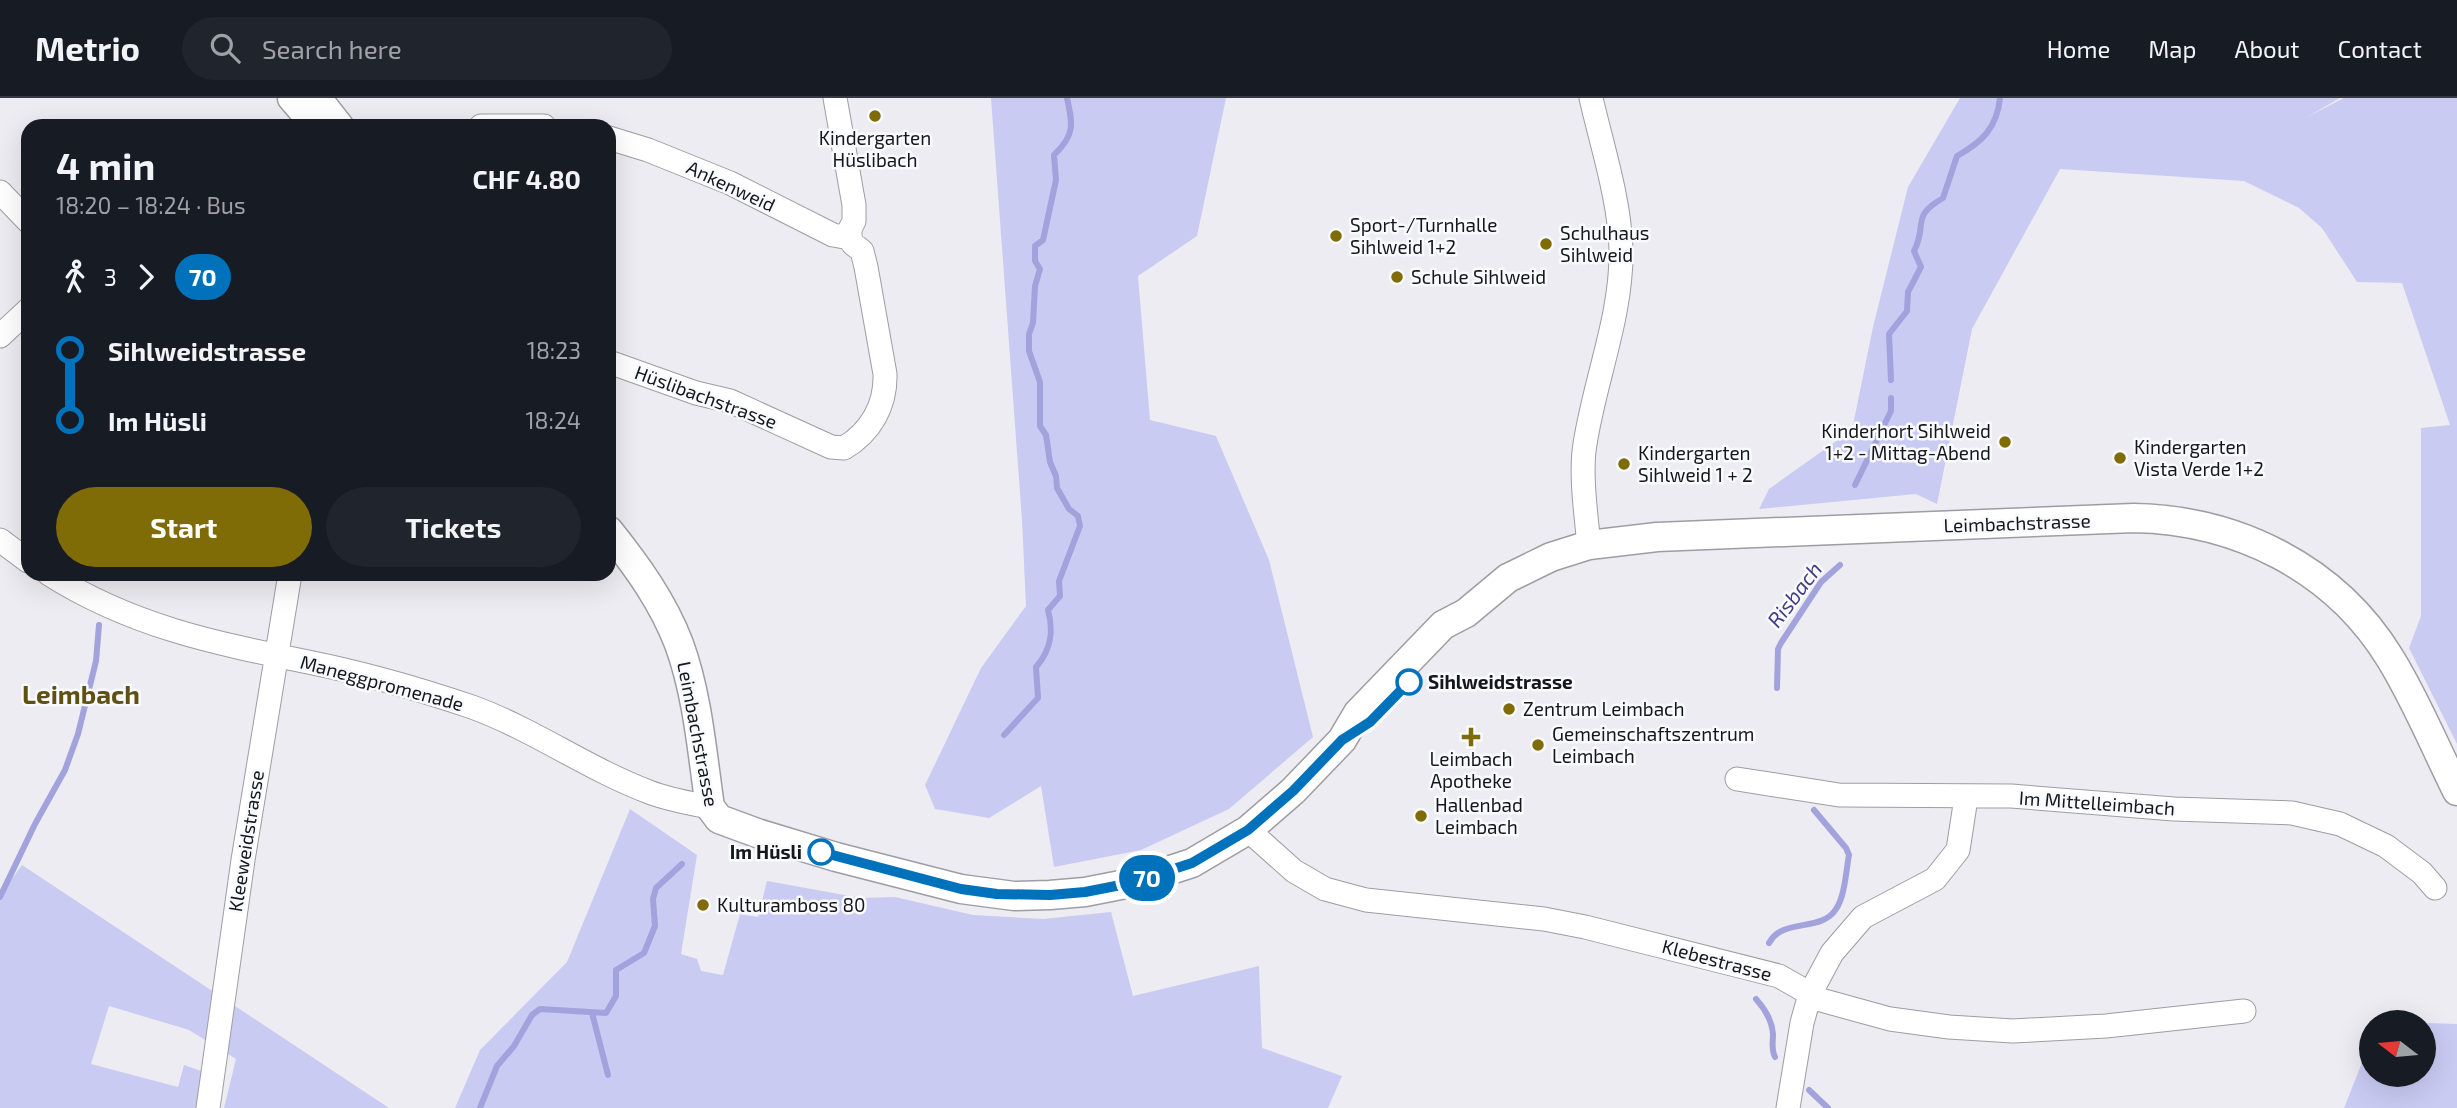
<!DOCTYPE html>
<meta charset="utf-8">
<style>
body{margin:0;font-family:"Exo 2",sans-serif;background:#20242c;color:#f1f3f6;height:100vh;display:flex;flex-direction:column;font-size:26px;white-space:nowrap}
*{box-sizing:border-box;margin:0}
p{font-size:23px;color:#9ea1a6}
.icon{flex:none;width:38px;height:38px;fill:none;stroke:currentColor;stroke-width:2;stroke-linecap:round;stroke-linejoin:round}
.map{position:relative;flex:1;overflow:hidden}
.sheet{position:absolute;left:21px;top:21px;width:595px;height:462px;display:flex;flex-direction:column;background:#171b24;border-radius:21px;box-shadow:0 7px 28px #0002}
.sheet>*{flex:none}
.badge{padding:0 14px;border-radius:23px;font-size:24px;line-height:46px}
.needle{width:46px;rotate:286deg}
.buttons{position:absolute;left:2359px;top:912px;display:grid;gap:14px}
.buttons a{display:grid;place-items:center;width:77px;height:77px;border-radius:50%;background:#171b24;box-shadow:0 7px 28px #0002;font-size:35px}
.map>.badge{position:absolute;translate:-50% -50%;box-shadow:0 0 0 4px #fff}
.legs{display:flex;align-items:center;gap:10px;height:77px;padding:0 35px;font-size:23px}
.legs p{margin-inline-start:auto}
.head{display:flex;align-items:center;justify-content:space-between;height:119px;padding:0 35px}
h1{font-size:38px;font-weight:700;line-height:52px}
.action{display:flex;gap:14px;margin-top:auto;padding:14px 35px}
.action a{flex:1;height:80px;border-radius:42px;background:#806c06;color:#fff;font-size:28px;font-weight:700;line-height:80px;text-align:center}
.action a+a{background:#20242c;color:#f1f3f6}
ul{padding:0 35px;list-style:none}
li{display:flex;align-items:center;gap:24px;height:70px;font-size:26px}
li i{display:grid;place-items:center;width:10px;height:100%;margin:0 9px;background:currentColor}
li i::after{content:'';width:18px;height:18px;margin:-9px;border:5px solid;border-radius:50%;background:#171b24}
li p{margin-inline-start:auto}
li:first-child i{background:linear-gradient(#0000 50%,currentColor 0)}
li:last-child i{background:linear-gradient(currentColor 50%,#0000 0)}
header{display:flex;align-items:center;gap:42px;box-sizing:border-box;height:98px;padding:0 35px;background:#171b24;border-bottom:2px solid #363941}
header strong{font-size:33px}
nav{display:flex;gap:38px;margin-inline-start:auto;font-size:24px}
.search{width:490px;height:63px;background:#20242c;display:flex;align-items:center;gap:18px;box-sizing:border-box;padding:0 24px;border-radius:38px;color:#9ea1a6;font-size:26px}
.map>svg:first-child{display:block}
</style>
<header>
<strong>Metrio</strong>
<div class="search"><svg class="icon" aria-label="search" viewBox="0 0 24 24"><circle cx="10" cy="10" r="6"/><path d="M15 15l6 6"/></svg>Search here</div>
<nav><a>Home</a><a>Map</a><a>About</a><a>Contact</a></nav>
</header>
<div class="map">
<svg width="2457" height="1010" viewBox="0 0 2457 1010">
<rect width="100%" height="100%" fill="#ececf2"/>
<path fill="#cacbf3" d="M991,0h235l-29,138 -59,40 12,144 66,16 53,124 44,177 -84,72 -88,41 -87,17 -13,-81 -52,32 -54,-9 -10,-24 56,-117 45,-62 -4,-86z
M1960,0h380l-33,19 37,-19h113v646l-48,-96 12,-32v-188l29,-3 -48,-142 -45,-1 -35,-54 -23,-20 -55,-27 -184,-12 -88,160 -35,175 -21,-10 -157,15 10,-20 83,-59 21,-103 35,-140z
M630,711l67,46 -16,99 16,5 4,12 22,4 17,-61 18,3 9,-36 94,17 34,-1 78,18 70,4 68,-7 22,84 126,-30 3,82 80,28 -14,32h-873l25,-58 87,-88z
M22,767l367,243h-165l12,-49 -47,-29 -80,-24 -18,58 87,23 6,-22 17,6 3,12 -3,25h-201v-213z
M2424,925l33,1v84h-113l27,-68v34h53z"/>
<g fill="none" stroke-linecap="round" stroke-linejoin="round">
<path stroke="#a2a2dd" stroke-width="6" d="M1891,282l-2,-46 18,-23 1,-19 13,-25 -7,-16c14,-27 -4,-34 29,-53l14,-42c25,-14 40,-28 43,-58
M1855,387l36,-74v-13
M1777,590l1,-39 3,-6 40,-61 19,-17
M1004,637l34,-37 -2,-31c15,-17 18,-35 12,-57l12,-14 -1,-15 21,-55 -2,-10 -9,-7 -12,-21 -1,-12 -6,-14 -4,-27 -6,-9v-44l-11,-31v-17l4,-11 2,-37 5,-17 -5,-8v-15l8,-6 13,-60 -2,-25c21,-20 19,-30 13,-57
M0,799l35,-73 30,-54 13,-36 18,-73 3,-36
M1769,845c14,-26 52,-10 67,-34 9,-13 10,-38 13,-54l-3,-7 -32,-38
M1756,901c9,10 16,21 17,35 0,9 -2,15 2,23
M592,915l16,62
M1809,992l19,18
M480,1010l17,-42 17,-20 18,-31 8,-6 66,4 10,-17v-26l28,-17 11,-27 -2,-27 3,-11 26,-24"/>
<defs>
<path id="minor" d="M481,28h63
M609,40l39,12 82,33 103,52 17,3
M0,94l28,29
M0,238l28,-26
M609,264l87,31 34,8 101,46 13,1c27,-16 42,-43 41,-74l-19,-107 -4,-16 -9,-7 -3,-6v-9l4,-8v-16l-19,-107
M0,442l28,21
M1589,447c-3,-30 -9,-73 -4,-101 10,-65 37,-128 36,-194 -1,-49 -19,-104 -30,-152
M49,476c82,52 165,69 259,88 55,11 111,27 164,45 61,22 116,62 177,85 20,8 40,11 61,15
M1737,681l102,16 172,1 163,13 118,4 48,11 46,22 36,27 13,15
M1248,732l46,41 31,18 41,11 178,19 41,8 194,49 42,24 69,19 59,8 64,4 93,-5 138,-15
M208,1010l35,-248 47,-286
M1788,1010l14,-85 8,-29 22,-41 31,-36 72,-38 23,-29 8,-52"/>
<path id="tertiary" d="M292,0l24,28
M317,0l22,28
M609,433c28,35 54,71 70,113 19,52 23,109 31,163l9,12 38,14 79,24 125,32 53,7 36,-1 35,-3 46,-9 61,-20 56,-33 45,-39 49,-51 16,-27 85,-88 23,-12 42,-35 43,-21 38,-12 68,-8 477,-19c103,2 201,50 256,140 26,42 45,89 67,133"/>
</defs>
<use href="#minor" stroke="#9d9da3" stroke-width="25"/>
<use href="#tertiary" stroke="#9d9da3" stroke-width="31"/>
<use href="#minor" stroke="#fff" stroke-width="23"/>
<use href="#tertiary" stroke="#fff" stroke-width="28"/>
</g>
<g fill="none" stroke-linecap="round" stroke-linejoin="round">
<defs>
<path id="line-1" d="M821,754l140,37 36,5 53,1 35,-3 46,-9 61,-20 56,-33 45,-39 49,-51 28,-18 39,-40"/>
</defs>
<use href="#line-1" stroke="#fff" stroke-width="16"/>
<use href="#line-1" stroke="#0072bc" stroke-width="10"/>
</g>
<g fill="#806c06" stroke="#f9fafe" stroke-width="2.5">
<circle cx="875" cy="18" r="7"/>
<circle cx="1336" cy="138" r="7"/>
<circle cx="1546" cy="146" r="7"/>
<circle cx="1397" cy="179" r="7"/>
<circle cx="2005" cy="344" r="7"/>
<circle cx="2120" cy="360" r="7"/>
<circle cx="1624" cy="366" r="7"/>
<circle cx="1509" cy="611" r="7"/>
<path d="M1467.5 628.5h7v7h7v7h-7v7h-7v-7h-7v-7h7z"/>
<circle cx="1538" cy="647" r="7"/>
<circle cx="1421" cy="718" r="7"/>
<circle cx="703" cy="807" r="7"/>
</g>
<g fill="#fff" stroke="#0072bc" stroke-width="3.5">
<circle cx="1409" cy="584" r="12"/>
<circle cx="821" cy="754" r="12"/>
</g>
<g text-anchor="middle" stroke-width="5" stroke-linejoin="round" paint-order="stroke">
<g font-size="19" fill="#171719" stroke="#f9fafe" text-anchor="start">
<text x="875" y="47" text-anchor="middle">Kindergarten<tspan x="875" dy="22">Hüslibach</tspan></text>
<text x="1350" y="134">Sport-/Turnhalle<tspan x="1350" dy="22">Sihlweid 1+2</tspan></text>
<text x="1560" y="142">Schulhaus<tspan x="1560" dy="22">Sihlweid</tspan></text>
<text x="1411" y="186">Schule Sihlweid</text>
<text x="1991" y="340" text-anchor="end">Kinderhort Sihlweid<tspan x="1991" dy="22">1+2 - Mittag-Abend</tspan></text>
<text x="2134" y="356">Kindergarten<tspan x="2134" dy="22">Vista Verde 1+2</tspan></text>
<text x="1638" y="362">Kindergarten<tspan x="1638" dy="22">Sihlweid 1 + 2</tspan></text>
<text x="1523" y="618">Zentrum Leimbach</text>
<text x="1552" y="643">Gemeinschaftszentrum<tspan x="1552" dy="22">Leimbach</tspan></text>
<text x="1471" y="668" text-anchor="middle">Leimbach<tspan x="1471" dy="22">Apotheke</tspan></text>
<text x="1435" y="714">Hallenbad<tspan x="1435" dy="22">Leimbach</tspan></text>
<text x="717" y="814">Kulturamboss 80</text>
</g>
<g font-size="19" fill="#171719" stroke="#f9fafe">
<text transform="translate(731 88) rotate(25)" y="7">Ankenweid</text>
<text transform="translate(706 299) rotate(20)" y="7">Hüslibachstrasse</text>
<text transform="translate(2017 425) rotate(-2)" y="7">Leimbachstrasse</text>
<text transform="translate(382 585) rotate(15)" y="7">Maneggpromenade</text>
<text transform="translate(698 636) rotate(79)" y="7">Leimbachstrasse</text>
<text transform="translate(2097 705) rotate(4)" y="7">Im Mittelleimbach</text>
<text transform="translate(246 743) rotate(-81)" y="7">Kleeweidstrasse</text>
<text transform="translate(1717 862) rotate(15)" y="7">Klebestrasse</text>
</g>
<g font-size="19" font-weight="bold" fill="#171719" stroke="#f9fafe" text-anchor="start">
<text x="1428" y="591">Sihlweidstrasse</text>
<text x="802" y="761" text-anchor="end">Im Hüsli</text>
</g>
<g font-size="21" font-style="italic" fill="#433d84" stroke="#f9fafe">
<text transform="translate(1795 497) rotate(-53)" y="7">Risbach</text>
</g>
<g font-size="26" font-weight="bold" fill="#5e5113" stroke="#f9fafe">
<text x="81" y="606">Leimbach</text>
</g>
</g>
</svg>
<div class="buttons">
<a><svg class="needle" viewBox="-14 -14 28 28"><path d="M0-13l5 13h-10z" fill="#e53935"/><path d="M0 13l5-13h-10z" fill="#9ea1a6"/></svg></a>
</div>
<b class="badge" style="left:1147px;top:780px;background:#0072bc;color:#fff">70</b>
<section class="sheet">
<div class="head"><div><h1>4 min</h1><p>18:20 – 18:24 · Bus</p></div><b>CHF 4.80</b></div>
<div class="legs"><svg class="icon" aria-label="walk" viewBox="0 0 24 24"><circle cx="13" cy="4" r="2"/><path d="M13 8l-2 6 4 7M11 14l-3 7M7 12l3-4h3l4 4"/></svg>3<svg class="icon" aria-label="forward" viewBox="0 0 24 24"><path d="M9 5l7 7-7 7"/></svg><b class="badge" style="background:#0072bc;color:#fff">70</b></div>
<ul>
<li><i style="color:#0072bc"></i><b>Sihlweidstrasse</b><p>18:23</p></li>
<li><i style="color:#0072bc"></i><b>Im Hüsli</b><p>18:24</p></li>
</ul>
<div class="action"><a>Start</a><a>Tickets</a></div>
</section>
</div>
